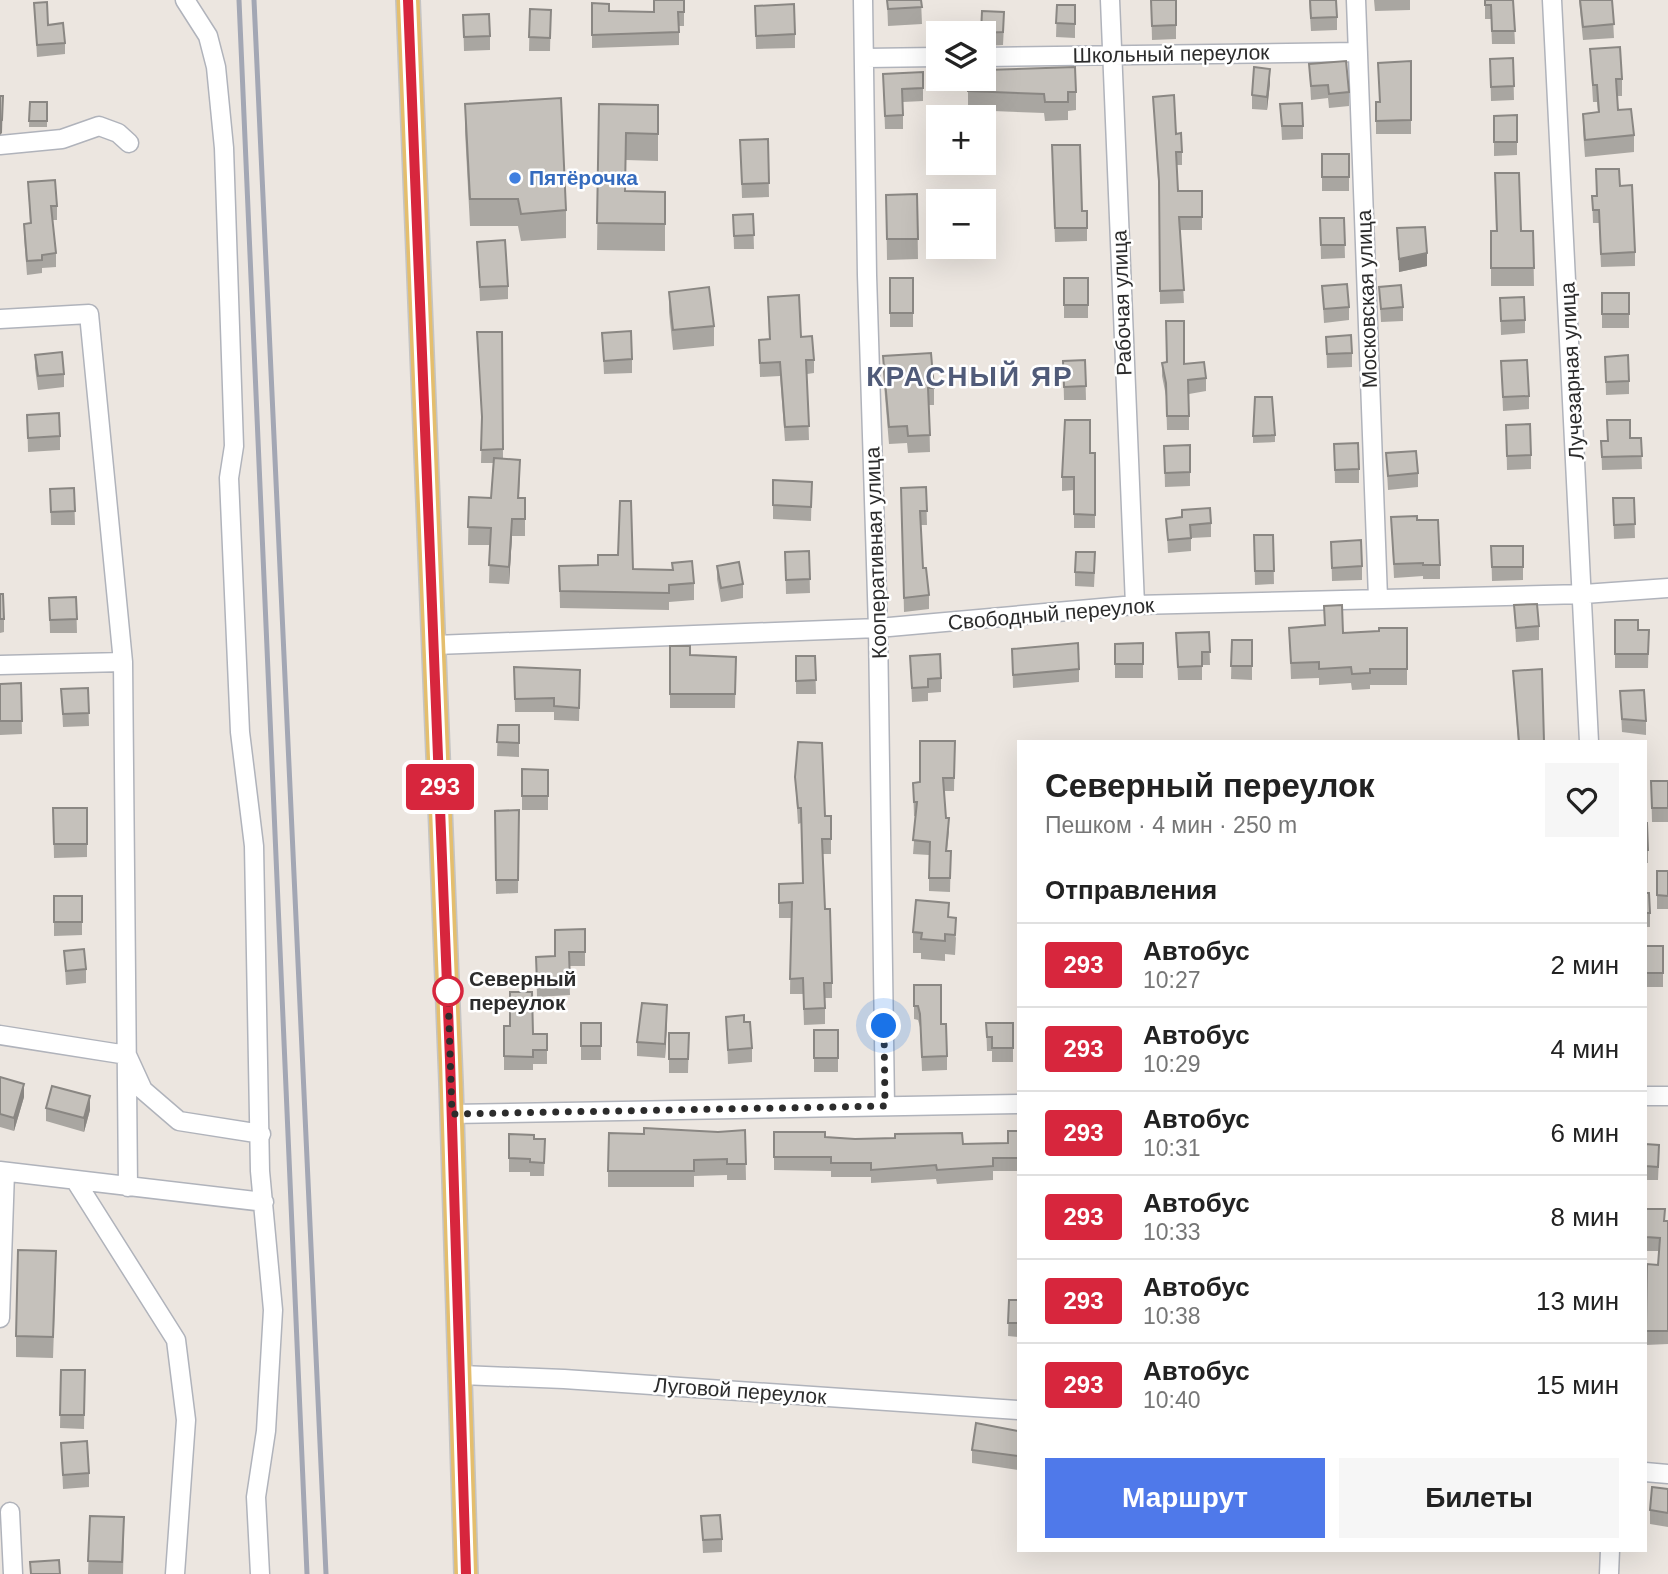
<!DOCTYPE html>
<html lang="ru">
<meta charset="utf-8">
<style>
body{margin:0;font-family:Arial,sans-serif;background:#f6f6f6;color:#222;height:100vh;display:flex;flex-direction:column;font-size:26px;white-space:nowrap}
*{box-sizing:border-box;margin:0}
p{font-size:23px;color:#767676}
.icon{flex:none;width:38px;height:38px;fill:none;stroke:currentColor;stroke-width:2;stroke-linecap:round;stroke-linejoin:round}
.map{position:relative;flex:1;overflow:hidden}
.details{position:absolute;left:1017px;top:740px;width:630px;height:812px;display:flex;flex-direction:column;background:#fff;border-radius:0px;box-shadow:0 7px 28px #0002}
.details>*{flex:none}
.badge{padding:0 14px;border-radius:5px;font-size:24px;line-height:46px}
.controls{position:absolute;left:926px;top:21px;display:grid;gap:14px}
.controls a{display:grid;place-items:center;width:70px;height:70px;border-radius:0px;background:#fff;box-shadow:0 7px 28px #0002;font-size:35px}
.you{position:absolute;width:35px;height:35px;margin:-18px;border:5px solid #fff;border-radius:50%;background:#1a73e8;box-shadow:0 0 0 10px #1a73e833}
.map>.badge{position:absolute;translate:-50% -50%;box-shadow:0 0 0 4px #fff}
h2{padding:0 28px;font-size:26px;line-height:63px}
.round{display:grid;place-items:center;flex:none;width:74px;height:74px;border-radius:0px;background:#f6f6f6}
.head{display:flex;align-items:center;justify-content:space-between;height:119px;padding:0 28px}
h1{font-size:33px;font-weight:700;line-height:52px}
.action{display:flex;gap:14px;margin-top:auto;padding:14px 28px}
.action a{flex:1;height:80px;border-radius:0px;background:#4f79ea;color:#fff;font-size:28px;font-weight:700;line-height:80px;text-align:center}
.action a+a{background:#f6f6f6;color:#222}
ul{padding:0;list-style:none}
li{display:flex;align-items:center;gap:21px;height:84px;padding:0 28px;border-top:2px solid #e0e0e0}
li div{flex:1}
li b{display:block;font-size:26px}
li em{font-style:normal}
li .badge{min-width:77px;font-weight:700;text-align:center}
.map>svg:first-child{display:block}
</style>
<div class="map">
<svg width="1668" height="1574" viewBox="0 0 1668 1574">
<rect width="100%" height="100%" fill="#ece6e0"/>
<g fill="none" stroke-linecap="round" stroke-linejoin="round">
<defs>
<path id="minor" d="M185,0l23,36 8,31 8,81 10,298 -5,32 11,254 14,114 6,325 13,139 -7,121 -10,66 4,77
M863,0l4,275 11,353 7,478
M1110,0l25,605
M1356,0l22,598
M1552,0l37,742
M984,57l374,-5
M866,58l72,-1
M0,145l62,-6 37,-13 19,7 11,10
M0,319l89,-5 34,348 5,525
M435,645l443,-17 257,-23 449,-11 84,-6
M0,665l123,-3
M0,1035l127,20 16,35 36,31 82,13
M1645,1096h23
M452,1114l566,-10
M0,1171l264,31
M75,1180l101,160 10,80 -11,154
M0,1318l5,-146
M461,1375l103,4 454,31
M1645,1472l23,2
M10,1512l3,62
M1609,1574l1,-24"/>
<path id="major" d="M408,0l43,1082 15,492"/>
</defs>
<use href="#minor" stroke="#b0b3bb" stroke-width="21"/>
<use href="#major" stroke="#c4c4c4" stroke-width="26"/>
<use href="#minor" stroke="#fff" stroke-width="18"/>
<use href="#major" stroke="#e4be6d" stroke-width="23"/>
<path stroke="#a3a7b4" stroke-width="5" d="M239,0l68,1574
M254,0l72,1574"/>
</g>
<path fill="#a9a6a1" d="M684,0v26h-5v19l-87,3v-45l17,8 45,1z
M887,0h34l1,24 -34,2z
M1151,0h25v39l-24,1z
M1309,0l28,17v13l-26,1z
M1374,0h36v10l-35,1z
M1485,0h28l2,44h-23l-1,-25h-6z
M1579,0h33l2,38 -31,2z
M34,3l14,22 17,18v11l-28,3z
M1057,5h18v33l-19,-1z
M755,6l40,28v14l-39,1z
M530,9l21,1 -1,41h-21z
M982,11l22,14 -1,20 -19,1v-13h-3z
M463,15l27,21v14l-26,1z
M1590,49l32,30v17h-5l1,14 16,25v17l-49,5 -2,-26v-17l15,-2 -1,-10h-4z
M1513,58l1,42 -23,1 -1,-42z
M1411,61v73h-35v-32h4l-2,-39z
M1309,64l40,28v14l-20,2 -1,-10 -17,2z
M923,72v29l-20,1v27h-18l-2,-55z
M968,79l108,13v18l-8,1v9l-23,1 -1,-8 -76,-3z
M1270,83l-3,27 -15,-1v-14z
M1153,97l23,37 6,18v13h-5l1,26h24v39h-22l4,73 -24,1 -1,-109z
M30,102h17v25h-18z
M465,104l101,106v28l-45,3 -3,-15h-48l-5,-95z
M599,104l59,1v56l-32,-1v31l39,1v59l-68,-1z
M1280,104l23,22v13l-21,1z
M1517,115v40l-23,1v-40z
M768,139l1,58 -27,1 -2,-58z
M1322,154h27v37h-27z
M1052,159l30,52h5v30l-32,1z
M1495,173l26,58h12l1,55h-43v-55h5z
M28,182l29,24v14h-5l4,33v14l-14,1v5l-15,2 -3,-38v-13l6,-1z
M1620,186l15,66v14l-34,1 -2,-44h-6l-1,-27h5z
M917,194l1,65 -31,1 -1,-65z
M753,214l1,35h-20l-1,-34z
M1320,218h24l1,40 -24,1z
M1397,228l30,38 -28,6z
M477,242l31,44v13l-28,2z
M890,278h23v49h-23z
M1064,278h24v40h-24z
M1322,286l27,21v13l-25,3z
M1379,287l24,20v14l-22,1z
M669,292l45,34v20l-41,4 -4,-38z
M1602,293h27v35h-27z
M768,297l33,40 13,23v13l-7,1 2,66 -24,1 -5,-65 -20,1 -1,-37 10,-1z
M1500,298l25,22v13l-24,2z
M477,332h25l1,127 17,18 -1,21h6v38h-13l-3,48 -20,-1 1,-38h-22l1,-48 22,1 2,-35h-12l1,-38z
M602,333l30,26v14l-28,1z
M1326,337l26,16v14l-25,1z
M35,355l29,19v13l-26,3 -3,-22z
M883,356l51,32v17h-5l1,47 -22,1 -1,-10 -18,1 -6,-71z
M1605,357l24,24v13l-23,1z
M1085,360l1,40h-22l-1,-39z
M1501,361l28,35v13l-26,2z
M1162,363l22,1 22,14v13l-17,3v36h-22l-1,-34 -4,-20z
M27,415l33,21v14l-32,2z
M1506,425l25,30v14l-24,1z
M1275,435v7l-22,1v-7z
M1630,438h11l1,31 -40,1 -1,-29z
M1334,444l25,25v14h-24z
M1190,445v41l-25,1 -1,-41z
M1090,453h5v75h-21v-38l-12,1v-14z
M1386,453l32,20v14l-30,3z
M773,480l39,2 -1,39 -38,-2z
M926,487l1,38h-6l2,43 6,27v14l-25,3 -3,-124z
M74,488l1,37h-24l-1,-36z
M1613,498h21l1,40 -21,1z
M1391,517l26,3 23,45v14h-17v-3l-29,2z
M1166,519l45,4v14l-20,1v13l-23,2z
M1254,535h19l1,49 -19,1z
M1331,542l31,24v14l-30,1z
M1491,546h32v34l-31,1z
M809,551l1,42 -24,1 -1,-42z
M672,563l22,20v17l-25,2v8l-109,-2 -1,-42 113,4z
M717,566l26,18v14l-22,4 -4,-23z
M1095,566l-1,21 -19,-1v-14z
M0,594l4,25v13l-4,1z
M76,597l1,36h-27l-1,-35z
M1514,605l25,21v14l-23,2z
M1324,606l19,27 36,-2 28,-3v57h-37v4l-18,1 -1,-7 -32,2v-7l-28,1 -2,-51 35,-2z
M1615,620l23,10h11l-1,38h-33z
M1209,632l1,33h-8v15h-24l-2,-47z
M1232,640h20v40l-21,-1z
M1143,643v35h-28v-34z
M670,646l20,9 46,2 -1,51h-65z
M1012,649l67,20v13l-66,6z
M796,656h19l1,38h-20z
M910,656l31,22v14l-13,1v8l-16,1z
M514,667l66,17 -1,37 -25,-1v-8h-39z
M1513,671l31,71h-26z
M21,683l1,51 -22,1v-51z
M88,688l1,38 -26,1 -2,-38z
M1620,691l26,30v14l-24,-3z
M498,725l21,14v18l-22,-1z
M955,741l-1,50h-10l2,27 3,14 -2,19h4l-1,41 -21,-1v-36l-16,-1 3,-38h-2l-1,-33 7,-1z
M522,769l26,1v40h-26z
M795,777l30,39 6,23v15h-8l2,55 7,74v15h-7v26l-21,1 -1,-31h-13l1,-76h-12v-34l24,-1 -2,-60 -3,1z
M1651,781h17v41h-16z
M53,808h34v49l-33,1z
M519,810l-1,83 -22,1 -1,-83z
M1645,823l3,27v13h-3z
M1657,871h11v38h-11z
M1645,893l5,20v14h-5z
M54,896h28v39l-28,1z
M949,917l7,21 -1,17 -10,-1v7l-24,-2v-6h-8v-21z
M585,929v37h-16l1,29 -33,2 -1,-40 19,-1z
M1645,946h18v41h-18z
M64,951l22,18v14l-20,2z
M914,985l27,39 6,32v14l-25,1 -2,-44 -2,-7 -4,-1z
M726,1017l26,31v14l-24,2z
M667,1019l-2,39 -28,-2v-14z
M581,1023h20v37h-20z
M986,1023h27v39h-21v-11h-5z
M504,1026h6l23,8h14v30h-14v6h-29z
M814,1030h24v42h-24z
M669,1033h20l-1,40h-19z
M0,1077l24,20 -10,34 -14,-4z
M46,1108l44,2 -6,22 -38,-11z
M745,1130l1,50h-19v-5l-33,1v11h-86v-16l36,-37 74,-2z
M1018,1131v40h-25v9l-56,4 -1,-5 -65,4v-6h-40v-6l-57,-1v-38l51,5 138,7 45,-1z
M509,1134l25,5h11l-1,37h-14v-4h-21z
M1645,1144l14,14 -1,22h-13z
M1645,1209l19,12h4v123l-22,1 1,-81 11,1 1,-14h-13z
M56,1271l-3,87 -37,-1v-21z
M1009,1300h9v37l-10,-1z
M61,1370h24l-1,59 -24,-1z
M1018,1431v39l-46,-7v-13z
M61,1443l28,30v14l-26,2z
M1668,1489v38l-18,-3v-14z
M90,1516l34,22 -1,36h-35z
M701,1516l21,23v13l-19,1z"/>
<path fill="#8a8783" d="M1270,69v14l-3,27v-13z
M3,96l-1,37 -2,2v-14z
M1427,253v13l-28,6v-13z
M512,519v17l-3,48v-17z
M667,1005v14l-2,39v-14z
M24,1084v13l-10,34v-13z
M90,1096v14l-6,22v-14z"/>
<path fill="#c5c1bb" stroke="#8a8783" stroke-width="2" d="M654,0h30v12h-6l1,20 -87,3v-32l17,1v7l45,1z
M887,0h34l1,7 -34,2z
M1151,0h25v25l-24,1z
M1310,0h26l1,17 -26,1z
M1485,0h28l2,31h-23l-1,-26h-6z
M1580,0h32l2,24 -31,3z
M47,2l1,23 15,-2 2,20 -28,2 -3,-42z
M794,4l1,30 -39,2 -1,-30z
M1057,5h18v19l-19,-1z
M530,9l21,1 -1,28 -21,-1z
M982,11l22,1 -1,20 -22,1z
M489,14l1,22 -26,1 -1,-22z
M1620,47l2,32h-6l2,31 13,-1 3,26 -49,5 -2,-26 16,-2 -2,-27h-4l-3,-36z
M1513,58l1,28 -23,1 -1,-28z
M1346,61l3,31 -20,2 -1,-9 -17,1 -2,-22z
M1411,61v59l-35,1v-19h4l-2,-39z
M1075,67l1,25h-8v10h-23l-1,-8 -76,-3v-12h16v-9z
M1254,67l16,2 -3,28 -15,-2z
M923,72v16l-21,1 1,26 -18,1 -2,-42z
M1174,95l2,39 5,-1 1,19h-6l2,39h24v26h-23l5,73 -24,1 -1,-110 -6,-84z
M0,96h3l-1,24 -2,1z
M561,98l5,112 -45,4 -3,-15h-48l-5,-95z
M30,102h17v19h-18z
M1302,103l1,23h-21l-2,-22z
M599,104l59,1v29l-32,-1 -1,58 40,1v32l-68,-1z
M1517,115v27h-23v-26z
M768,139l1,44 -27,1 -2,-44z
M1052,145h28l2,66h5v17h-32z
M1322,154h27v23h-27z
M1596,169h23l1,17 12,-1 3,67 -34,2 -2,-44h-6l-1,-14h5z
M1495,173h24l2,58h12l1,37h-43v-37h6z
M55,180l2,26h-6l5,47 -14,2v5l-15,1 -3,-37 7,-1 -3,-41z
M917,194l1,45h-31l-1,-44z
M753,214l1,21 -20,1 -1,-21z
M1320,218h24l1,27h-24z
M1425,227l2,26 -28,6 -2,-31z
M505,240l3,46 -28,1 -3,-45z
M890,278h23v35h-23z
M1064,278h24v27h-24z
M1347,284l2,23 -25,2 -2,-23z
M1401,285l2,22 -22,2 -2,-22z
M709,287l5,39 -41,4 -4,-38z
M1602,293h27v21h-27z
M799,295l2,42 11,-1 2,24h-8l3,66 -24,1 -5,-65 -20,1 -1,-23 11,-1 -2,-42z
M1524,297l1,23 -24,1 -1,-23z
M1166,321h18v43l20,-2 2,16 -18,2 1,36h-22l-1,-33 -4,-20 5,-1z
M631,331l1,28 -28,2 -2,-28z
M477,332h25l1,117 -22,1 1,-33z
M1351,335l1,18 -25,1 -1,-17z
M62,352l2,22 -26,2 -3,-21z
M931,353l3,35h-6l2,47 -22,1 -1,-10 -18,1 -6,-71z
M1628,355l1,26 -23,1 -1,-25z
M1085,360l1,26 -22,1 -1,-26z
M1527,360l2,36 -26,1 -2,-36z
M1255,397h17l3,38 -22,1z
M59,413l1,23 -32,2 -1,-23z
M1065,420h25v33h5v62l-21,-1v-37h-12z
M1607,420h23v18h11l1,18 -40,1 -1,-16h7z
M1530,424l1,31 -24,1 -1,-31z
M1358,443l1,26 -24,1 -1,-26z
M1190,445v27l-25,1 -1,-27z
M1416,451l2,22 -30,3 -2,-23z
M494,458l26,2 -2,38h7v21h-13l-3,48 -20,-2 2,-37 -23,-1 1,-30 22,1z
M773,480l39,2 -1,25 -38,-2z
M926,487l1,24h-7l3,57h3l3,27 -25,3 -3,-110z
M74,488l1,23 -24,1 -1,-23z
M1613,498h21l1,26 -21,1z
M620,501h11l2,68 40,1 -1,-7 20,-2 2,22 -25,2v8l-109,-2 -1,-25 39,-1v-10h20z
M1210,508l1,15 -21,2 1,13 -23,2 -2,-21 16,-2v-7z
M1417,516v4h21l2,45h-17v-2l-29,1 -3,-47z
M1254,535h19l1,36h-19z
M1361,540l1,26 -30,2 -1,-26z
M1491,546h32v21h-31z
M809,551l1,28 -24,1 -1,-28z
M1076,552h19l-1,21 -19,-1z
M739,562l4,22 -22,4 -4,-22z
M0,594h3l1,25h-4z
M76,597l1,22 -27,1 -1,-22z
M1537,604l2,22 -23,2 -2,-23z
M1342,605l1,28 36,-2v-3h28v41h-37v4l-18,1 -1,-7 -32,2v-7l-28,1 -2,-35 36,-3 -1,-19z
M1615,620h23v10h11l-1,24h-33z
M1209,632l1,20h-8v14l-24,1 -2,-34z
M1232,640h20v26h-21z
M1078,643l1,26 -66,6 -1,-26z
M1143,643v21h-28v-20z
M670,646h20v9l46,2 -1,37h-65z
M940,654l1,24 -13,1v8l-16,1 -2,-32z
M796,656h19l1,24 -20,1z
M514,667l66,3 -1,38 -25,-2v-8l-39,1z
M1542,669l2,73h-25l-6,-71z
M21,683l1,38h-22v-37z
M88,688l1,25 -26,1 -2,-25z
M1644,690l2,31 -24,-2 -2,-28z
M498,725h21v18l-22,-1z
M920,741h35l-1,37h-11l3,40h3l-3,33h5l-1,27h-21l1,-36 -17,-2 4,-38h-3l-1,-19 7,-1z
M798,742l24,1 3,73h6v23h-9l3,70h5l2,74h-8l1,25 -21,1 -1,-31 -13,1 2,-77 -13,1v-19l24,-1 -2,-75h-3l-3,-31z
M522,769l26,1v26h-26z
M1651,781h17v27h-16z
M53,808h34v36h-33z
M519,810l-1,70h-22l-1,-69z
M1645,823h2l1,27h-3z
M1657,871h11v25l-11,-1z
M1645,893h4l1,20h-5z
M54,896h28v26h-28z
M916,900l33,3 -1,14 8,1 -1,17 -10,-1v7l-24,-2 1,-6 -9,-1z
M585,929v23h-16l1,30 -33,1 -1,-26 19,-1v-26z
M1645,946h18v27h-18z
M84,949l2,20 -20,2 -2,-20z
M914,985h27v39h5l1,32 -25,1 -2,-43 -2,-8h-4z
M510,992h22l1,42h14v16h-14v7l-29,-1v-30h6z
M642,1003l25,2 -2,39 -28,-2z
M744,1015v7h6l2,26 -24,2 -2,-33z
M581,1023h20v23h-20z
M986,1023h27v25h-21v-11h-5z
M814,1030h24v28h-24z
M669,1033h20l-1,26h-19z
M0,1077l24,7 -10,34 -14,-4z
M52,1086l38,10 -6,22 -38,-10z
M644,1128l74,4 27,-2 1,34h-19v-5l-33,1v11h-86l1,-38 35,1z
M1008,1131h10v27h-25v8l-56,4 -1,-5 -65,5v-7h-40v-6h-57v-25h51v5l30,2 40,-1v-4l67,-1 1,11 45,-1z
M509,1134l25,1v4h11l-1,24 -14,-1v-3l-21,-1z
M1645,1144l14,1 -1,22 -13,-1z
M1645,1209h20l-1,12h4v110h-22l1,-67 11,1 2,-27 -14,-1z
M18,1250l38,1 -3,86 -37,-1z
M1009,1300h9v23h-10z
M61,1370h24l-1,45h-24z
M976,1423l42,8v25l-46,-6z
M87,1441l2,32 -26,2 -2,-32z
M1652,1487l16,2v24l-18,-3z
M720,1515l2,24 -19,1 -2,-24z
M90,1516l34,1 -2,45 -34,-1z
M59,1560l1,14h-29l-1,-12z"/>
<g fill="none" stroke-linecap="round" stroke-linejoin="round">
<defs>
<path id="line" d="M408,0l42,1060 16,514"/>
</defs>
<use href="#line" stroke="#fff" stroke-width="16"/>
<use href="#line" stroke="#d7263d" stroke-width="10"/>
<path stroke="#2c2c2c" stroke-width="7" stroke-dasharray="0 12.6" d="M448,991l4,123 433,-8 -1,-80"/>
</g>
<circle fill="#3f7fe0" stroke="#fff" stroke-width="2.5" cx="515" cy="178" r="7"/>
<circle fill="#fff" stroke="#d7263d" stroke-width="3.5" cx="448" cy="991" r="14"/>
<g text-anchor="middle" stroke-width="5" stroke-linejoin="round" paint-order="stroke">
<g font-size="21" fill="#2c2c2c" stroke="#fff">
<text transform="translate(1171 54) rotate(-1)" y="7">Школьный переулок</text>
<text transform="translate(1367 299) rotate(-92)" y="7">Московская улица</text>
<text transform="translate(1122 303) rotate(-92)" y="7">Рабочая улица</text>
<text transform="translate(1572 371) rotate(-93)" y="7">Лучезарная улица</text>
<text transform="translate(876 553) rotate(-92)" y="7">Кооперативная улица</text>
<text transform="translate(1051 614) rotate(-5)" y="7">Свободный переулок</text>
<text transform="translate(740 1391) rotate(4)" y="7">Луговой переулок</text>
</g>
<g font-size="21" font-weight="bold" fill="#366cbe" stroke="#fff" text-anchor="start">
<text x="529" y="185">Пятёрочка</text>
</g>
<g font-size="21" font-weight="bold" fill="#2c2c2c" stroke="#fff" text-anchor="start">
<text x="469" y="986">Северный<tspan x="469" dy="24">переулок</tspan></text>
</g>
<g font-size="28" font-weight="bold" letter-spacing="2" fill="#505b79" stroke="#fff">
<text x="970" y="386">КРАСНЫЙ ЯР</text>
</g>
</g>
</svg>
<div class="controls">
<a><svg class="icon" aria-label="layers" viewBox="0 0 24 24"><path d="M12 4l9 5-9 5-9-5zM3 14l9 5 9-5"/></svg></a>
<a>+</a>
<a>−</a>
</div>
<div class="you" style="left:884px;top:1026px"></div>
<b class="badge" style="left:440px;top:787px;background:#d7263d;color:#fff">293</b>
<section class="details">
<div class="head"><div><h1>Северный переулок</h1><p>Пешком · 4 мин · 250 m</p></div><a class="round"><svg class="icon" aria-label="heart" viewBox="0 0 24 24"><path d="M12 20l-8-8c-3-5 5-10 8-4 3-6 11-1 8 4z"/></svg></a></div>
<h2>Отправления</h2>
<ul>
<li><span class="badge" style="background:#d7263d;color:#fff">293</span><div><b>Автобус</b><p>10:27</p></div><em>2 мин</em></li>
<li><span class="badge" style="background:#d7263d;color:#fff">293</span><div><b>Автобус</b><p>10:29</p></div><em>4 мин</em></li>
<li><span class="badge" style="background:#d7263d;color:#fff">293</span><div><b>Автобус</b><p>10:31</p></div><em>6 мин</em></li>
<li><span class="badge" style="background:#d7263d;color:#fff">293</span><div><b>Автобус</b><p>10:33</p></div><em>8 мин</em></li>
<li><span class="badge" style="background:#d7263d;color:#fff">293</span><div><b>Автобус</b><p>10:38</p></div><em>13 мин</em></li>
<li><span class="badge" style="background:#d7263d;color:#fff">293</span><div><b>Автобус</b><p>10:40</p></div><em>15 мин</em></li>
</ul>
<div class="action"><a>Маршрут</a><a>Билеты</a></div>
</section>
</div>
